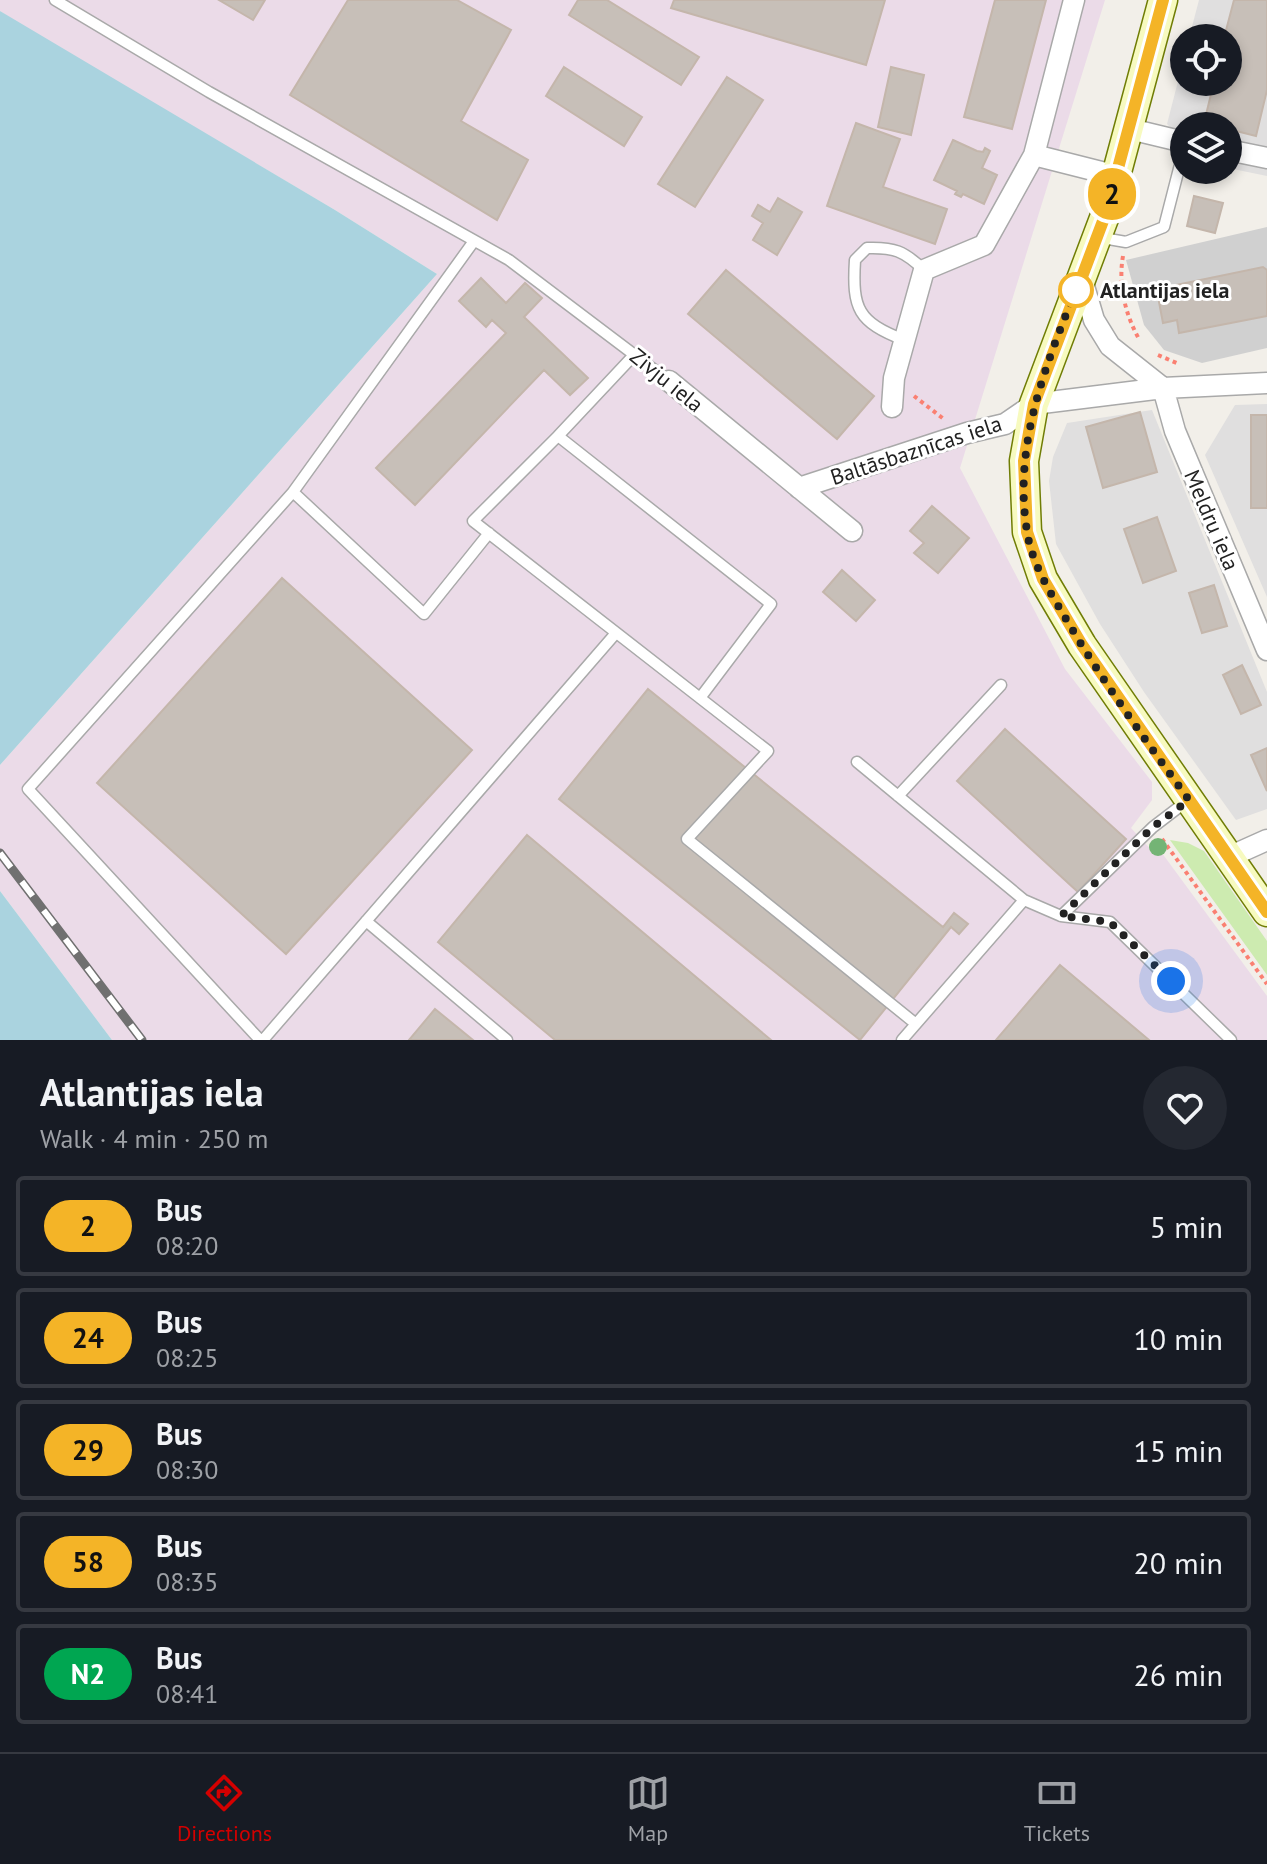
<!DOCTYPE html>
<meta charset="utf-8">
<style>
body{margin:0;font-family:"PT Sans",sans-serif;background:#242831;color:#f1f3f6;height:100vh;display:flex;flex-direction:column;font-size:30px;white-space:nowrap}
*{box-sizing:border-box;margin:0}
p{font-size:26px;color:#9ea1a6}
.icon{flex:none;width:44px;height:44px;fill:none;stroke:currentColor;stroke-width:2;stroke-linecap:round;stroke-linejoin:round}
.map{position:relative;height:1040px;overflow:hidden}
.details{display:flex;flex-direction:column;background:#171b24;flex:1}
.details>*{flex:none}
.badge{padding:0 16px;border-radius:26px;font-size:28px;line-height:52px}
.fabs{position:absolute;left:1170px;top:24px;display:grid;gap:16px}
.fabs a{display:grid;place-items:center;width:72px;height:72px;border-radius:50%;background:#171b24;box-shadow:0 4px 12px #0003;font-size:40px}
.you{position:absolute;width:40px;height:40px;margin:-20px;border:6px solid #fff;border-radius:50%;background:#1a73e8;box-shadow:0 0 0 12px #1a73e833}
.map>.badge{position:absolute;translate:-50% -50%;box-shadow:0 0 0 4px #fff}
.round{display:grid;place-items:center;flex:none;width:84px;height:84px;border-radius:42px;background:#242831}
.summary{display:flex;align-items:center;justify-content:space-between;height:136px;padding:0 40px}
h1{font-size:38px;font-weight:800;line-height:60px}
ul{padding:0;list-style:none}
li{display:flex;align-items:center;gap:24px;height:100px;margin:0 16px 12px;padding:0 24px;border:4px solid #363941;border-radius:8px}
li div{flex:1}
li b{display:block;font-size:30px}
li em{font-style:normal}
li .badge{min-width:88px;font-weight:700;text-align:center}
.tabs{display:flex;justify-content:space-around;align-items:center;height:112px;border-top:2px solid #363941;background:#171b24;font-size:22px;color:#9ea1a6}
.tabs a{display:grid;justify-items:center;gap:4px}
.tabs .on{color:#d40000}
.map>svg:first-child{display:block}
</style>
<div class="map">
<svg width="1267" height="1040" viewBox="0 0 1267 1040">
<rect width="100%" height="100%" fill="#f2efe9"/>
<path fill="#e0dfdf" d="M1199,0h68v176l-39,-8v-42h-44v15l-17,-17 17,-66v24h44v-44h-39z
M1267,404v193l-62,-142 30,-50z
M1152,410l115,282v117l-31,11 -92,-128 -44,-68 -44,-80 -7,-63 4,-24 14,-34z"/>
<path fill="#ebdbe8" d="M0,0h1105l-145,468 105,201 87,113v18l-21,28 23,25 5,-4 108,147v44h-1155l-112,-149v-126l437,-491 -102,-64 -309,-182 -26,-17z"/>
<path fill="#d0d0d0" d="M1267,227v121l-65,15 -38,-13 -20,-25 -18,-65z"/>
<path fill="#cdebb0" d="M1170,840l18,3 16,8 63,90v34z"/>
<path fill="#aad3df" d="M0,11l335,199 102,64 -437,491z
M0,891l112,149h-112z"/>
<path fill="#c7bfb8" stroke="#c4b6ab" stroke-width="2" d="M219,0h46l-12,20z
M348,0h109l54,30 -50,91 67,39 -31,60 -207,-125z
M578,0h29l92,57 -18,28 -112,-70z
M674,0h211l-19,65 -195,-57z
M995,0h51l-34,129 -48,-12z
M1234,0h33v90l-11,46 -28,-7v-3l-24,-3 10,-41h14v-44h-4z
M564,67l78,50 -18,29 -78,-50z
M891,67l33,8 -13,60 -33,-8z
M727,77l36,23 -68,107 -37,-23z
M856,123l44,16 -17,48 64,22 -12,35 -108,-38z
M953,140l24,11 6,1 2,-4 5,3 -8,17 15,7 -13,29 -21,-10 -2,3 -6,-3 2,-3 -23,-11z
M1194,196l29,7 -8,30 -28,-7z
M778,198l24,14 -25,43 -24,-15 10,-17 -11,-7 6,-11 12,7z
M1263,267l4,3v46l-88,17 -2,-13 -14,3 -4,-21 14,-3 -2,-13z
M726,270l148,126 -37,43 -149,-125z
M481,278l25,25 19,-20 17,15 -18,19 64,61 -18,17 -26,-25 -129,135 -39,-37 130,-135 -14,-13 -6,7 -27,-26z
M1140,412l17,60 -54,16 -17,-61z
M1251,415h16v93h-16z
M932,506l37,32 -31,35 -24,-20 10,-10 -14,-12z
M1157,517l19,54 -33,12 -19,-54z
M842,570l33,30 -19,21 -33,-29z
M282,578l190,172 -186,204 -189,-171z
M1214,585l13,41 -25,7 -13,-40z
M1242,665l19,40 -20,9 -18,-39z
M648,689l295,238 11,-14 14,11 -9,10 -8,-7 -91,113 -301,-241z
M1005,729l121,110 -48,53 -121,-111z
M1267,748v43l-16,-36z
M527,835l244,205h-216l-117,-98z
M1060,965l89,75h-153z
M435,1009l38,31h-64z"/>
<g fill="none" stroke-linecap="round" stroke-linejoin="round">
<defs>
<path id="lane" d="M55,0l154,92 300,168 160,121
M1097,237l29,5 38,-15 20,-78
M904,340c-46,-18 -52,-31 -49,-80l12,-12c27,-1 37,3 57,22
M558,436l77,-82
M293,492l181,-251
M700,698l71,-94 -213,-168 -85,85 295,230 -81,88 229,185
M857,762l167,138
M898,796l103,-111
M1061,916l92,-89 34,-26
M366,921l141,119
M260,1040l-232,-251 265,-297 131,122 65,-81
M263,1040l353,-407
M902,1040l122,-140 37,16 49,6 121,118"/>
<path id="street" d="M1130,129l54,13
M1228,150l39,8
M1034,155l40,-155
M1081,276l13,44 16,26 53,42
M669,381l183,150
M1163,388l12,43 92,219
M892,407l2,-29 30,-108 60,-25 50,-90 83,21
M799,488l168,-55 38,-9 29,-20 129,-16 104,-5
M1229,857l38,-17"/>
<path id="secondary" d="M1163,0l-57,213 -72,191 -10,57 3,71 16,47 39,66 185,267"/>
</defs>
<use href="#lane" stroke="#a9a9a9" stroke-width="13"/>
<use href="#street" stroke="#a9a9a9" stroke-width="23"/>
<use href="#secondary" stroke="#707d05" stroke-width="31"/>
<path stroke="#fa8072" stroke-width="4" stroke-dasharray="4 4" stroke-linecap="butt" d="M1123,256c-5,28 2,58 16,83
M1158,355l21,9
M914,396l31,24
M1162,839l105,145"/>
<use href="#lane" stroke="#fff" stroke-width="10"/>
<use href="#street" stroke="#fff" stroke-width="20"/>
<use href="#secondary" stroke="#f7fabf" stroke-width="28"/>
<defs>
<path id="rail" d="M0,853l142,187"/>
</defs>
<use href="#rail" stroke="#707070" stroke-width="9"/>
<use href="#rail" stroke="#fff" stroke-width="6" stroke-dasharray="18" stroke-linecap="butt"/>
</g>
<circle fill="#74b475" cx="1158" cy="847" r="9"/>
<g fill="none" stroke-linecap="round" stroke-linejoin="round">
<defs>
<path id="line" d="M1163,0l-57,213 -72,191 -10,57 3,71 16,47 39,66 185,267"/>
</defs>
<use href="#line" stroke="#fff" stroke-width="18"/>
<use href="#line" stroke="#f4b427" stroke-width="12"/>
<path stroke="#222" stroke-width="8" stroke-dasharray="0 14.4" d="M1076,290c-31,76 -63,157 -49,241 4,31 23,61 39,88 37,63 80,122 123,181l-36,27 -92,89 49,6 61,59"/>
</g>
<circle fill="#fff" stroke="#f4b427" stroke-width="4" cx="1076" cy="290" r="16"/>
<g text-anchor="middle" stroke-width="6" stroke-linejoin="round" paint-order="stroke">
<g font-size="22" font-weight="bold" fill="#222" stroke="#fff" text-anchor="start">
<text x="1100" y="298">Atlantijas iela</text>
</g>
<g font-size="22" fill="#222" stroke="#fff">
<text transform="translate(667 380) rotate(39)" y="8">Zivju iela</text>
<text transform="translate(916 450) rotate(-18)" y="8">Baltāsbaznīcas iela</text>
<text transform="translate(1212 520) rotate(67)" y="8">Meldru iela</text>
</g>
</g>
</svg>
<div class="fabs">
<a><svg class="icon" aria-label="locate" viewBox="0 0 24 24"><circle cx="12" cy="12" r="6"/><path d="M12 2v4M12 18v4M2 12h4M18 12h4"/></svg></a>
<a><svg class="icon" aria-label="layers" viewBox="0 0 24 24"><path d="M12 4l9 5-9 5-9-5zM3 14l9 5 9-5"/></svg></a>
</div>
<div class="you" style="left:1171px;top:981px"></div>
<b class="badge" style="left:1112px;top:194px;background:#f4b427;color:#111">2</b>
</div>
<section class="details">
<div class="summary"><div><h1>Atlantijas iela</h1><p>Walk · 4 min · 250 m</p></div><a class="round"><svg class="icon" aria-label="heart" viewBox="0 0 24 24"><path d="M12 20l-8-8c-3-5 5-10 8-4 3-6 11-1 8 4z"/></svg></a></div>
<ul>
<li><span class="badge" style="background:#f4b427;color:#111">2</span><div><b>Bus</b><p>08:20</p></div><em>5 min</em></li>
<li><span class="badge" style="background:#f4b427;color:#111">24</span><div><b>Bus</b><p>08:25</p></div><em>10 min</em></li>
<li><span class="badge" style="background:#f4b427;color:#111">29</span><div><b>Bus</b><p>08:30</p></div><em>15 min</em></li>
<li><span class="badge" style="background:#f4b427;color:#111">58</span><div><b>Bus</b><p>08:35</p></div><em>20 min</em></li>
<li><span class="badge" style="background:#00a651;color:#fff">N2</span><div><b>Bus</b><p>08:41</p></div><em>26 min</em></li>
</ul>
</section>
<nav class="tabs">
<a class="on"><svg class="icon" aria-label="directions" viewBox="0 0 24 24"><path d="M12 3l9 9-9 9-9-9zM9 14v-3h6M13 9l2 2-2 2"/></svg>Directions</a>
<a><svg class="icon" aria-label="map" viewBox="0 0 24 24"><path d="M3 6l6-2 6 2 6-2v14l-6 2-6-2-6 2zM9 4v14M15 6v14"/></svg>Map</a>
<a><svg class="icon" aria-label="tickets" viewBox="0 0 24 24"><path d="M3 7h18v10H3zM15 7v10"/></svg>Tickets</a>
</nav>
